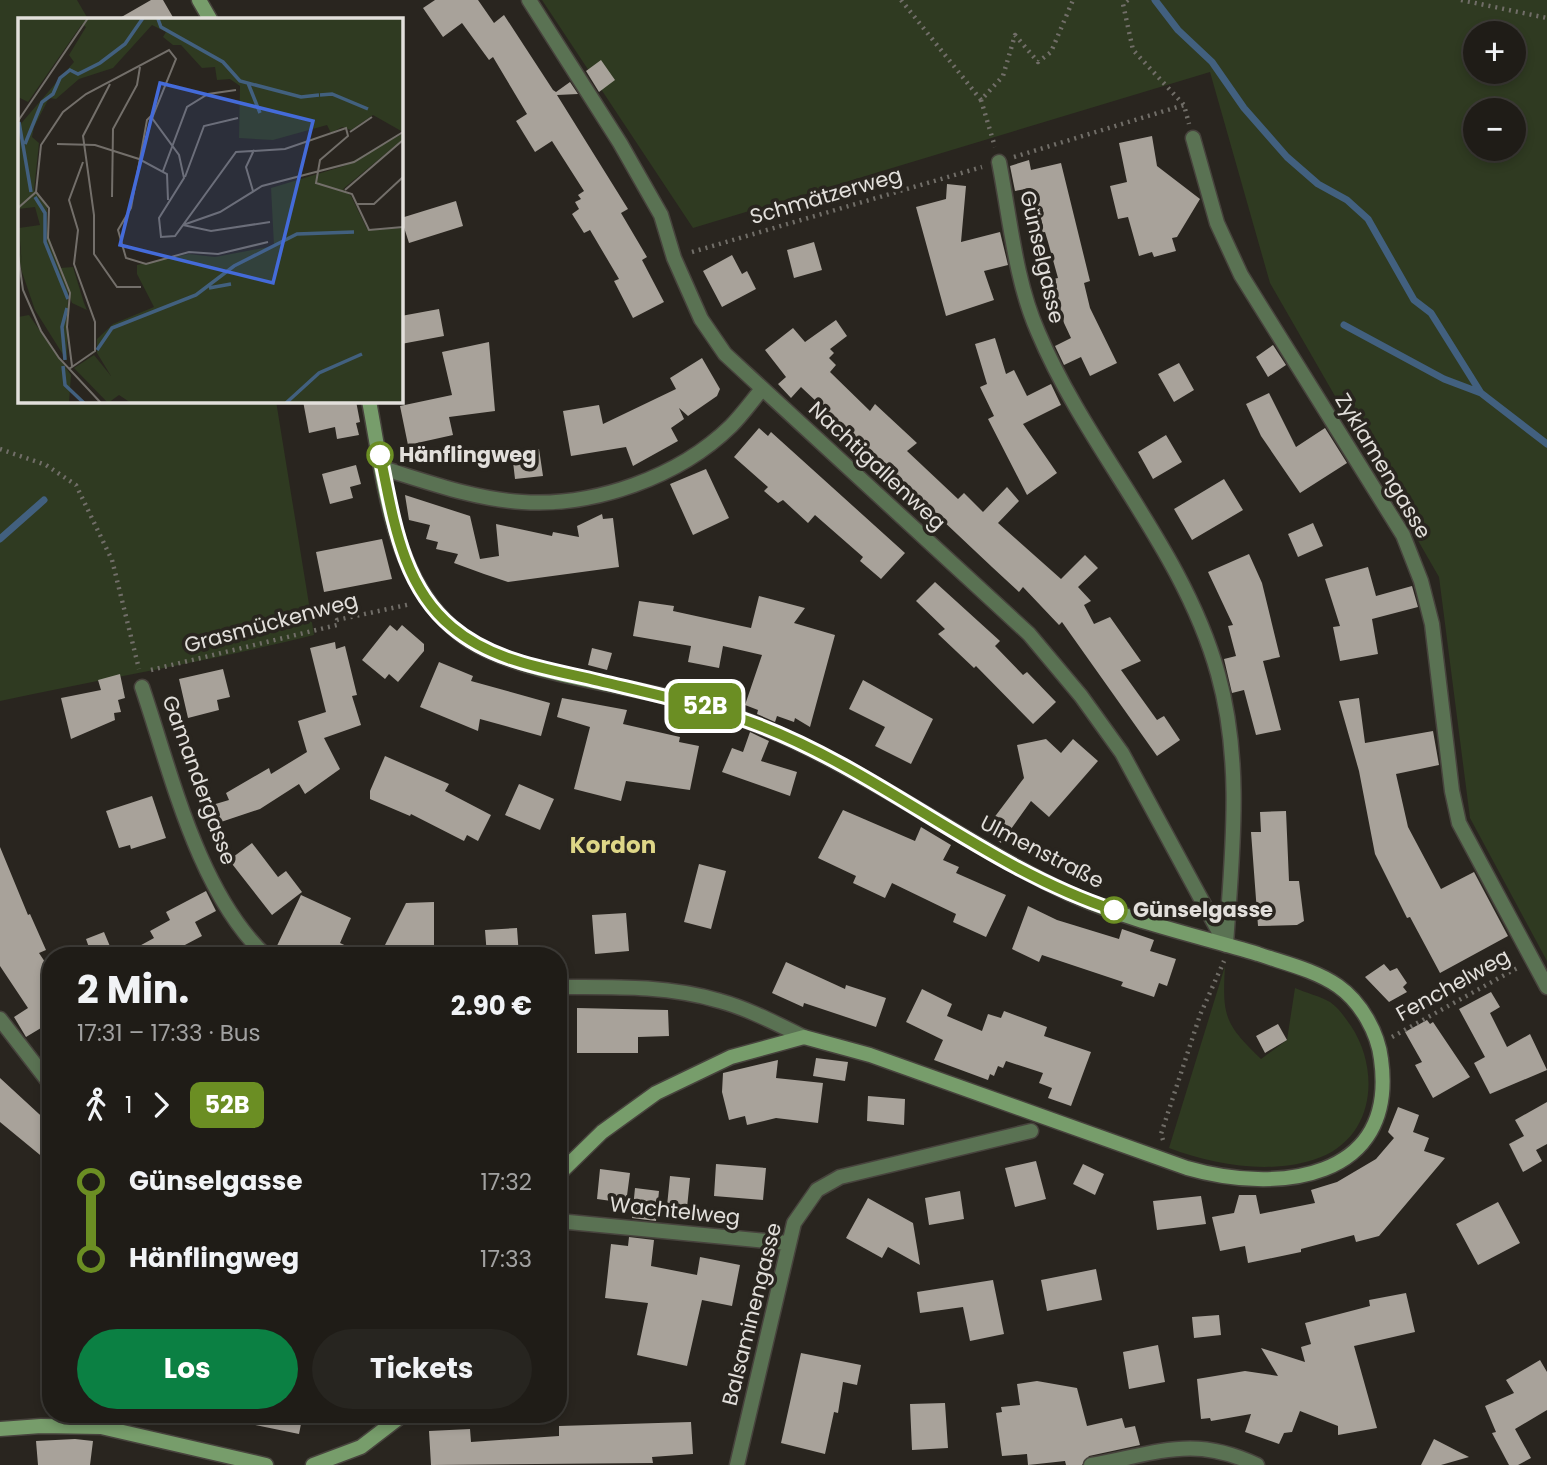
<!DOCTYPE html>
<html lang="de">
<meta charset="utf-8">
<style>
body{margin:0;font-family:Poppins,sans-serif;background:#272520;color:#f1f3f6;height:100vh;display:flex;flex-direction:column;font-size:26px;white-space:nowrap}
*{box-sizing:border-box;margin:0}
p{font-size:23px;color:#a1a1a1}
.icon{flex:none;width:38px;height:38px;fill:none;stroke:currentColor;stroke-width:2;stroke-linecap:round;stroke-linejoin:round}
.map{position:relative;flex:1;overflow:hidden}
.sheet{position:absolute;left:42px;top:947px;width:525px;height:476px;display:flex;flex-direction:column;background:#1f1c17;border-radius:28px;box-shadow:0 4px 10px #0003,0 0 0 2px #3c3a36}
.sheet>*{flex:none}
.badge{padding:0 14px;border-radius:10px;font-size:24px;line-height:46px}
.fabs{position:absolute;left:1463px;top:21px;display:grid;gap:14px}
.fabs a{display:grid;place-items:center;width:63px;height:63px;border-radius:50%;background:#1f1c17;box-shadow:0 4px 10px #0003,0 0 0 2px #3c3a36;font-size:35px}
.map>.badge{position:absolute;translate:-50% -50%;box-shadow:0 0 0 4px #fff}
.legs{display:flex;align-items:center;gap:10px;height:77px;padding:0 35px;font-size:23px}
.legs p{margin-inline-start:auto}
.overview{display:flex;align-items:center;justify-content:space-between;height:119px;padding:0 35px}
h1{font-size:38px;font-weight:700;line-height:52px}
.button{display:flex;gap:14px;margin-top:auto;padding:14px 35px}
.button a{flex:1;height:80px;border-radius:42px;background:#0b8043;color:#fff;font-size:28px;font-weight:700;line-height:80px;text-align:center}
.button a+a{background:#272520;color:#f1f3f6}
ul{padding:0 35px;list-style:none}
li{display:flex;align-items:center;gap:24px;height:77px;font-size:26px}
li i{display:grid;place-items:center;width:10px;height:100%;margin:0 9px;background:currentColor}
li i::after{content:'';width:18px;height:18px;margin:-9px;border:5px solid;border-radius:50%;background:#1f1c17}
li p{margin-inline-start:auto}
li:first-child i{background:linear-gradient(#0000 50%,currentColor 0)}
li:last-child i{background:linear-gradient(currentColor 50%,#0000 0)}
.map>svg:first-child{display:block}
</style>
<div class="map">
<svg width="1547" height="1465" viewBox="0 0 1547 1465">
<rect width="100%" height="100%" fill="#29251f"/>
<path fill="#2f3a21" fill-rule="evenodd" d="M0,0h77l11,19h-69v382h257l38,234c-104,26 -209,43 -314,66z
M542,0h1005v961l-77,-143 -31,-241 -169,-294 -60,-211 -517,156zM1475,33h39v39h-39zM1475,110h39v39h-39z
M1225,966c-3,51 0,58 36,93l26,-19 8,-52c11,5 25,8 35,14 9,6 15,16 21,24 29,44 24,109 -30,131 -48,19 -106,8 -152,-9z"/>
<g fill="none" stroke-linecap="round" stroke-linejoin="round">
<path stroke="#42607f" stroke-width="7" d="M1155,0l23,30 34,32 32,46 43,49 31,27 29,16 21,19 46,81 17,13 50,80 66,51
M1344,325l100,54 37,14
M0,539l44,-39"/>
</g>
<path fill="#a8a29a" d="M151,0h12l11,19h-56z
M435,0h43l16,23 10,-8 49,75 3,2 14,-10 8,12 -21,1 71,114 -7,4 26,44 -5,3 22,42 -31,16 -19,-37 5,-2 -29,-49 -6,3 -12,-19 7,-5 -4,-7 6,-3 -3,-4 6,-4 -32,-50 -17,11 -19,-31 11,-7 -34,-57 -4,3 -27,-37 -19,14 -20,-29z
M601,60l14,20 -16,12 -13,-21z
M1152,136l5,30 43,33 -23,38 -5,1 4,13 -22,6 -2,-5 -13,4 -11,-39 -10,2 -8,-33 17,-4 -8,-39z
M1029,160l2,10 30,-7 29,118 -6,2 6,25 27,55 -27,13 -9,-19 -17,8 -9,-19 16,-8 -7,-15 -11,-44 5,-1 -10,-36 -3,-10 -4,1 -10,-45 -16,3 -5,-25z
M947,184l19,2 -5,56 39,-10 8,33 -24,6 10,29 -48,16 -30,-109 30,-8z
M456,201l7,25 -54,17 -8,-25z
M814,242l8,28 -28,8 -7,-28z
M732,255l10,19 5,-3 9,18 -34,18 -19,-36z
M439,309l5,27 -43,8v-28z
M836,320l11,16 -17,13 4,4 -5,5 7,7 -6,7 40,39 5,-7 42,39 -10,8 51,48 6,-6 19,19 24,-25 12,14 -21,22 63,56 24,-24 13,13 -20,19 13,14 -7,4 10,19 16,-7 31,44 -20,9 36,50 7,-4 16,24 -23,16 -95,-134 -3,3 -36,-38 -4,5 -27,-25 -191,-180 -10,11 -13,-14 8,-7 -21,-27 28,-22 12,14z
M995,338l11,36 8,-4 13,26 24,-12 10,21 -38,19 34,49 -30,22 -39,-76 6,-3 -14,-29 7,-3 -12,-40z
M489,342l6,69 -46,6 4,18 -45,10 -8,-39 52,-11 -10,-43z
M1273,345l13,20 -18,12 -12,-20z
M702,358l18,31 -3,7 -29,20 -9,-8 5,11 -13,9 7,13 -45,25 -7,-19 -55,9 -8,-45 36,-6 4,19 73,-35 -6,-11z
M1179,363l15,27 -20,12 -16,-28z
M1269,393l27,54 29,-19 22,35 -47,30 -39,-57 -15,-32z
M303,401h53l4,21 -4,1 3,12 -22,4 -2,-12 -26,6z
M759,428l9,8 3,-4 134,121 -24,26 -21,-18 3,-4 -48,-42 -7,8 -25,-23 -5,3 -14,-12 4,-4 -34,-30z
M1166,435l16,27 -29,17 -15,-27z
M539,449l4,27 -28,3 -3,-26z
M356,465l5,19 -11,3 3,11 -23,6 -8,-30z
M706,469l23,49 -36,17 -23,-51z
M1224,479l19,31 -51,30 -18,-31z
M405,495l65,21 10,43 19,-3 -3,-32 56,12 1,-4 26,5 -2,-11 25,-12 1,5 10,-1 6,49 -111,15 -24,-8 -30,-11 4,-9 -22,-5 2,-7 -12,-3 4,-14 -21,-5z
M1313,523l10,23 -25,11 -10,-23z
M382,539l10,40 -68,13 -8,-40z
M1249,554l13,29 18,74 -17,4 18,69 -25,5 -12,-45 -12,3 -8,-34 12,-3 -8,-30 5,-1 -25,-53z
M1368,567l8,29 36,-10 6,21 -46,12 6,35 -38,7 -7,-34 7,-1 -15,-47z
M935,582l65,59 -5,5 28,29 4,-3 29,30 -23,22 -57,-58 -2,2 -36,-34 7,-5 -29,-28z
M759,596l46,12 -11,15 41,12 -25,92 -15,-9 -1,4 -17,-6 -2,6 -18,-8 1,-4 -13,-5 17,-50 -39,-9 -4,22 -31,-6 3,-16 -58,-10 6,-35 35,5 -1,5 78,17z
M390,625l7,6 5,-6 22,19v7l-26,31 -9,-8 -4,5 -23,-19z
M335,642l1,7 9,-3 12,49 -5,1 9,29 -37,13 16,31 -35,25 -6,-10 -39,25 -51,17 -7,-18 27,-8 -3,-7 43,-25 2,6 36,-22 -9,-31 28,-9 -16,-64z
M592,648l20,5 -5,17 -19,-5z
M439,662l34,14 -2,5 79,22 -9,33 -61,-17 -2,12 -58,-24z
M223,669l7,28 -13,3 2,10 -31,8 -9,-39z
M120,674l5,24 -7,2 3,12 -7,1 1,7 -44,19 -10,-41 40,-8 -3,-10z
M863,680l70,39 -22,45 -36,-18 10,-19 -36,-18z
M562,698l65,12 -4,14 57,13 -1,5 20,4 -9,44 -64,-9 -5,20 -47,-12 16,-62 -33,-10z
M1359,698l6,45 68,-12 6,34 -43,9 12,53 33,62 33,-17 34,64 -68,37 -30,-56 -3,1 -32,-64 -16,-83 -20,-70z
M750,732l19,9 -8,20 36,11 -7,24 -68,-24 10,-24 11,4z
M1046,739l15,14 12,-14 25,22 -49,56 -18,-16 -30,42 -17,-12 40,-53 -7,-33z
M385,756l64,28 -4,7 46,24 -13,26 -11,-6 -3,6 -53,-27 -1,2 -40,-17v-8z
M519,784l35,15 -14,31 -35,-15z
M152,796l14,42 -35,11 -1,-4 -11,3 -13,-37z
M843,810l72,31 6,-14 30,18 -8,15 16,7 -3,6 50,22 -20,42 -33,-15 3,-8 -64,-31 -7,15 -32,-15 3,-7 -38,-18z
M1286,811l3,70h10l5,40 -7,4 -39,1 -7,-94h10l-1,-20z
M252,843l26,34 8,-6 16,21 -30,23 -43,-55z
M0,847l28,68 2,-1 16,36 -7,3 12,18v51l-25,15 -12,-20 14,-9 -28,-42z
M699,864l27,7 -15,58 -27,-7z
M206,891l10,20 -21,11 7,14 -38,20h-43l33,-18 -4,-7 20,-11 -4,-8z
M301,895l50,23 -11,25 28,13h-44l-24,-11 -5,11 -20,-6z
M434,902v47h-51l23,-46z
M1028,906l29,14 62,19 3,-10 32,11 -4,11 26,8 -9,27 -8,-3 -5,14 -33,-11 2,-4 -81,-27 -3,7 -27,-13z
M626,913l3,38 -34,3 -3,-39z
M517,928l2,28h-32l-2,-26z
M104,932l10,24h-22l-6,-17z
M786,962l59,27 1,-4 40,13 -10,29 -72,-24 -1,4 -31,-14z
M1384,964l6,7 7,-3 10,15 -4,4 4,5 -18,10 -24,-25z
M922,989l30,15 -5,12 35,15 6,-17 13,4 3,-7 43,16 -3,9 47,16 -20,54 -23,-8 4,-10 -13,-5 4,-10 -37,-12 -3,7 -5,-2 -4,10 -4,-2 -2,6 -54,-20 9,-20 -37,-18z
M1491,992l9,15 -10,6 17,34 23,-13 17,36 -57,24 -16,-31 11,-6 -26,-48z
M577,1008l91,2 1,26 -31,1v16h-61z
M1427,1020l3,4 3,-2 37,55 -37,21 -18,-33 7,-3 -17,-30z
M1278,1024l9,16 -22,13 -9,-17z
M816,1058l32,4 -3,19 -32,-5z
M778,1060l-2,18 47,5 -5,40 -42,-5 -29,7 -2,-9 -16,4 -7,-28 1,-19z
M0,1078l51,47v39l-51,-42z
M868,1096l37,3 -1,26 -37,-4z
M1547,1102v42l-11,6 6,11 -19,11 -14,-28 15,-8 -9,-16z
M1398,1107l21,8 -6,17 16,6 -5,13 21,7 -66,78 -23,6 -2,-7 -53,14v3l-53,11 -3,-17 -25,5 -8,-34 22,-4 5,-18h17l4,19 55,-11 -4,-13 26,-8 39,-23 18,-21 -6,-6z
M1036,1161l10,38 -31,8 -10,-39z
M716,1164l50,4 -3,32 -49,-4z
M1083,1164l21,10 -9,21 -22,-11z
M600,1169l30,4 -4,30 -29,-4z
M670,1176l20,2 -3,30 -20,-2z
M635,1188l24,3 -3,30 -24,-3z
M960,1191l4,28 -35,6 -4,-27z
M1201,1196l5,28 -49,6 -4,-29z
M868,1198l45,25 7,42 -32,-18 -6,11 -36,-20z
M1498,1202l22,41 -42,22 -22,-41z
M629,1237l25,3 -3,26 46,9 3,-18 40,8 -8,41 -30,-6 -15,66 -50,-11 11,-52 -43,-5 6,-54 17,2z
M1096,1269l6,31 -55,11 -6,-31z
M993,1280l11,54 -34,7 -7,-34 -43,6 -3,-21z
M1406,1293l9,39 -61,14 23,82 -39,7v-9l-38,-15 -8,21 -8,1 -5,11 -34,-12 6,-18 -40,7 -1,-3 -9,1 -4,-40 48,-8 33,5 -17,-28 44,14 -4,-15 10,-3 -6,-21 65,-17 -1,-6z
M1219,1315l2,20 -27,3 -2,-21z
M1158,1345l7,37 -36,7 -6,-37z
M801,1353l60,12 -4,20 -14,-3 -5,31 -4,-1 -9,42 -44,-11z
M1540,1360l7,12v38l-32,19 16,29 -13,7h-9l-17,-32 4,-1 -11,-26 29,-13 -8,-13z
M1037,1381l40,7 10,38 35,-8 3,10 10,-2 5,19 -51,11 -7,9h-16l-1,-4 -37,4 -1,-11 -25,2 -6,-43 6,-1 -1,-5 19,-2 -3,-21z
M945,1403l3,45 -36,2 -2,-46z
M246,1414h57l-4,20 -54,-11z
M691,1422l2,32 -41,3 1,6 -222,2 -2,-34 41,-2 1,13 88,-6v-10z
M75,1439l18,2 -3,24h-52l-2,-24z
M1434,1439l35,18 -28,8h-20z"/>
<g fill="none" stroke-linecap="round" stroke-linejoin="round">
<defs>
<path id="street" d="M529,0l91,143 41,72 13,43 27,61 24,35 304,280 52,62 41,57 104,192
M1193,138l24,85 24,52 162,260 18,46 11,43 20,167 7,32 88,164
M999,162c11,55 16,118 39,170 50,119 145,216 180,342 25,89 14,180 8,270
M382,468c46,14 92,31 140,34 72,5 157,-25 209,-76 11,-11 21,-25 31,-37
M142,687c29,85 56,206 124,269
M558,987c54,0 109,-2 162,14 29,8 57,23 84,36
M0,1019l51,66
M558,1221l230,22
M737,1465l57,-242 23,-33 23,-13 191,-46
M1091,1465c65,-11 101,-31 166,0"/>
<path id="secondary" d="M199,0l11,19
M369,401c16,82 23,190 101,240 60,37 166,44 235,65 133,41 241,129 365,188 59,27 125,41 188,60 26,9 57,16 80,32 23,16 40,47 43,73 17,122 -104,135 -194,109l-317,-113 -66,-18 -73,20 -75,36 -54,39 -44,43
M0,1429l41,-3 60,1 165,38
M313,1465l48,-18 43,-33"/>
</defs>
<use href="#street" stroke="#47433d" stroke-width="17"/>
<use href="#secondary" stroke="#47433d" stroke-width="17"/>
<path stroke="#716e68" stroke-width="4.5" stroke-dasharray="2 5" stroke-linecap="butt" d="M901,0l80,100 22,-24 12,-41 23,27 13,-10 22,-52
M1128,0l-5,4 10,46 51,55 5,19
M1461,0l86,18
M981,100l14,47
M1014,157l170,-52
M692,252l290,-85
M0,449l46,16 30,20 36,75 27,109
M151,670l186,-45v-5l74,-16
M1392,1037l127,-70
M1163,1140l-2,-6 39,-119 24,-54"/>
<use href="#street" stroke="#5a7253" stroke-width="14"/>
<use href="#secondary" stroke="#779d6b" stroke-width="14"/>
</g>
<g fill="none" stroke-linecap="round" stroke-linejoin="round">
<defs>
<path id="line-1" d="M380,455c13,61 21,130 72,172 41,35 97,42 147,54 54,13 107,24 159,44 125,48 228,143 356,185"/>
</defs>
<use href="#line-1" stroke="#fff" stroke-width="16"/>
<use href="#line-1" stroke="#6b8e23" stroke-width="10"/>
</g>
<g fill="#fff" stroke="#6b8e23" stroke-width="3.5">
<circle cx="380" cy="455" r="12"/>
<circle cx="1114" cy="910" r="12"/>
</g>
<g text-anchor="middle" stroke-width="7" stroke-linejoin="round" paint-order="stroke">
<g font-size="21" fill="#e2dfdb" stroke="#29251f">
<text transform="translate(826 196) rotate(-16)" y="7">Schmätzerweg</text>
<text transform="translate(1042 257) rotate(77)" y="7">Günselgasse</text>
<text transform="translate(877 466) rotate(43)" y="7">Nachtigallenweg</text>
<text transform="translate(1383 466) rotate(59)" y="7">Zyklamengasse</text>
<text transform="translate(271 623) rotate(-15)" y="7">Grasmückenweg</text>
<text transform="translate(199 780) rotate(70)" y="7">Gamandergasse</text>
<text transform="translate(1042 852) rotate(27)" y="7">Ulmenstraße</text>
<text transform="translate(1453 985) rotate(-29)" y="7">Fenchelweg</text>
<text transform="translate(675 1211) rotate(6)" y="7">Wachtelweg</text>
<text transform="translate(752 1314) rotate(-76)" y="7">Balsaminengasse</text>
</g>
<g font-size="21" font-weight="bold" fill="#e2dfdb" stroke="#29251f" text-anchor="start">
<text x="399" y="462">Hänflingweg</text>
<text x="1133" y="917">Günselgasse</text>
</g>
<g font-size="23" font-weight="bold" fill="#ded687" stroke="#29251f">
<text x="613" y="853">Kordon</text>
</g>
</g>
<g transform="translate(18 18)">
<rect width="385" height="385" fill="#29251f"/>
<path d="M0,0h385v114l-30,-17 -22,15 -9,-3 -11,6 -4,-8 -54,15 -34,-2 1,-52 -10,-7 -13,1 -2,-13 -13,1 -21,-23h-8l-10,-8 3,-5 -14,-7 -39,43 -34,11 -23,20 -7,-1 -15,29 -2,10 7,6 -5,47 13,17v24l21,60 -1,70 -32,-51 -13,-38 6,27 -8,-36 -2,-34 4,37 -3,-38 21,-3 -5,-18 -17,2v-82l56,-65 -5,-7 17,-28 -4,-3 -54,78 -10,-5zM384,116v6l-59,49 8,7 16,33 36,-1v175h-272l-12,-8 -11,8 -34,-35 20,-13 17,21 -14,-23v-14l16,-15 41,-17 -17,-33v-9l52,-11 26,3 59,-11 -3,-58 73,-22zM55,249l11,36 3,7 -15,-7 -12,-35zM11,297l42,60 -2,28h-51v-86z" fill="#2f3a21"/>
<path fill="none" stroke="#42607f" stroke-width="3.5" d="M140,1l3,8 62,35 17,19 61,16 18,-2M230,65l12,30M302,77l12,-1 36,15M1,104l12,70M7,126l17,-42 11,-8 7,-16 10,-8 8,4 22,-11 25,-19 18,-26M17,179l10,16v29l23,57M191,270l22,-4M79,332l15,-22 84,-33 38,-29 63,-32 57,-2M47,342l-3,-33 5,-19M45,348l2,19 19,18M268,385l33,-30 43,-19"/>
<path fill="none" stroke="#736f6a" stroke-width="2" d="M92,66l-27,52 11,79v39l23,33h24M134,97l-5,5 -16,88 -13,22 8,28 20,6 43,-12 29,2 50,-12M0,103l70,-103M332,114l22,-15M39,126l38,1 44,14 28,15 1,26M145,153l24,-64 21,-13 28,-4M167,159l19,-51 34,-8M327,172l58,-50M235,173l-7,-24 8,-17M18,174l13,16 -1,30 22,55 -3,34 5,39M94,179l1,-68 24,-44 3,-18M339,186h17l29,-27M0,190l18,-16 5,-47 22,-33 23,-18 83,-44 7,9 -24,59 27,37 5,23 -25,40 2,19 14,-1 61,-84 49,-3 61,-21 2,8 -28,24 -4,23 36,11 17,36 34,-3M165,207l37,-13 42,-26 92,-24 49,-30M165,207l28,6 59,-9M0,237l5,35 18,41 18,27 42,45M51,351l26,-18v-29l-21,-58 4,-34 -9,-30 14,-38"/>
<path fill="#446bd9" fill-opacity="0.15" stroke="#446bd9" stroke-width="3.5" d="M142,65l153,38 -40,162 -153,-38z"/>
<rect width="385" height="385" fill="none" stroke="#e2dfdb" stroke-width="3.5"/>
</g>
</svg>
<div class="fabs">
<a>+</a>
<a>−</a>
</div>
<b class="badge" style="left:705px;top:706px;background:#6b8e23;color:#fff">52B</b>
<section class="sheet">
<div class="overview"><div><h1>2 Min.</h1><p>17:31 – 17:33 · Bus</p></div><b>2.90 €</b></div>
<div class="legs"><svg class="icon" aria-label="walk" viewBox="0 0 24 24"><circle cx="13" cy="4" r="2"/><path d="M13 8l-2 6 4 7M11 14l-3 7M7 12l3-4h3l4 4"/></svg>1<svg class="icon" aria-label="forward" viewBox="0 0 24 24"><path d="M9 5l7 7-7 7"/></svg><b class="badge" style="background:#6b8e23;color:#fff">52B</b></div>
<ul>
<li><i style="color:#6b8e23"></i><b>Günselgasse</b><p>17:32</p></li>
<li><i style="color:#6b8e23"></i><b>Hänflingweg</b><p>17:33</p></li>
</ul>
<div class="button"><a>Los</a><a>Tickets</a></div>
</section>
</div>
